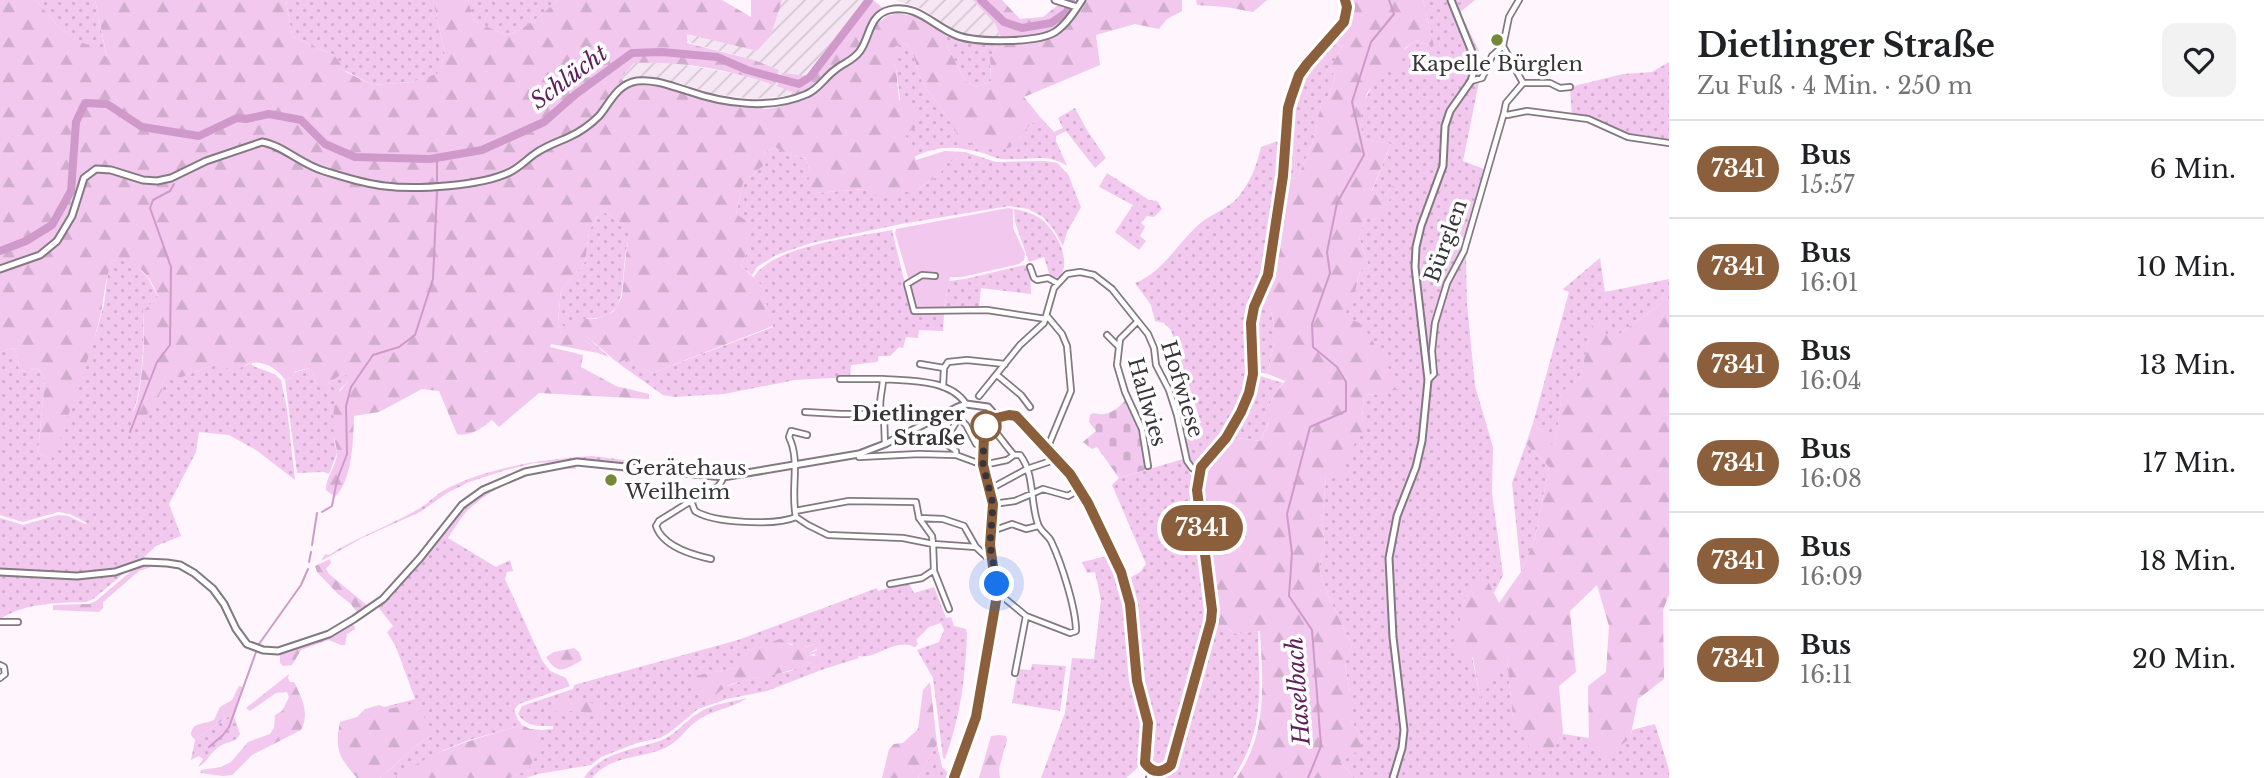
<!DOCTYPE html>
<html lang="de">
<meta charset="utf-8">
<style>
body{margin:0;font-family:"Libre Baskerville",serif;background:#f2f2f2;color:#202124;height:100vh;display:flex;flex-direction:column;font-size:26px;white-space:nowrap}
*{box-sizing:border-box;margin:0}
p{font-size:23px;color:#757577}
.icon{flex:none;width:38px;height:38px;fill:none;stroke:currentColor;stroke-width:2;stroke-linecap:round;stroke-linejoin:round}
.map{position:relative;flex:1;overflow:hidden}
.panel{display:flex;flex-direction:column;background:#fff;width:595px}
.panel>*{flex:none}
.badge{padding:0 14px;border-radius:23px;font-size:24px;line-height:46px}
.you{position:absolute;width:35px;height:35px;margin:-18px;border:5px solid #fff;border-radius:50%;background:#1a73e8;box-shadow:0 0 0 10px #1a73e833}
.map>.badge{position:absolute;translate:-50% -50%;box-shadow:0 0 0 4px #fff}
.round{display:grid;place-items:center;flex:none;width:74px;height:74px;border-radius:14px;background:#f2f2f2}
.overview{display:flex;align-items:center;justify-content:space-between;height:119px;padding:0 28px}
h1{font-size:33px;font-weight:700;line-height:52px}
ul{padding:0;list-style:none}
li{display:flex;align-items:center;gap:21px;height:98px;padding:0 28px;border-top:2px solid #e0e0e0}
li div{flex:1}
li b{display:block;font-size:26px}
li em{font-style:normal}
li .badge{min-width:77px;font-weight:700;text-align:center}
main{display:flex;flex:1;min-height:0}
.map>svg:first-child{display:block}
</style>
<main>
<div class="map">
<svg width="1669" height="778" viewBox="0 0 1669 778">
<defs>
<pattern id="industrial-furrows" width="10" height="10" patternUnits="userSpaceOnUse" patternTransform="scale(1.75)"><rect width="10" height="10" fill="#f6e6f4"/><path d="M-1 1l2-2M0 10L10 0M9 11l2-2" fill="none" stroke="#d4c6d2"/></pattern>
<pattern id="grass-dots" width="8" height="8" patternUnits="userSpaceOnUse" patternTransform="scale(1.75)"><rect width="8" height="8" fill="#f2c8ee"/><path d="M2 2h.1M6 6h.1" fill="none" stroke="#d0accd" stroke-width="1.8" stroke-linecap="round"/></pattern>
<pattern id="forest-firs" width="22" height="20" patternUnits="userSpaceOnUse" patternTransform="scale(1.75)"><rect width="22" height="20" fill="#f2c8ee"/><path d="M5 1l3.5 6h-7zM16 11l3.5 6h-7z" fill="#d0accd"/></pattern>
<pattern id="cemetery-stones" width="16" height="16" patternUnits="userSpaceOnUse" patternTransform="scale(1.75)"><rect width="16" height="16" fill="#f2c8ee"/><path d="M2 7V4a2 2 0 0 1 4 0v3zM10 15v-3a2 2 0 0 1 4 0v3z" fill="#d0accd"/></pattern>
</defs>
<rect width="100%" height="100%" fill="#fff5fd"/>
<path fill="url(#industrial-furrows)" d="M782,0h84l-78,96 -34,3 -40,-5 -42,-13 -25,-4 -26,2 13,-16 33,-1 77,13 29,10 6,-15 -25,-10 -67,-18v-9l70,18z
M895,0h78l22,24 6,13h-26l-16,-4 -37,-24z"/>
<path fill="url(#grass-dots)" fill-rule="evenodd" d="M36,0h59l12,58 -47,-29z
M286,0h147l12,54 -8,21 -26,7 -38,3 -29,-15 -9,-14 -43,-20z
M468,0h90c-16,14 -31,29 -52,35l-32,-14z
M1423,0h52l-15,12 19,39 3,16 -19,94 21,8 10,-14 -28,103 1,46 8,82 18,61 -1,46 11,82 -9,18 -12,-23 -20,35 18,92 27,-37 6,58 39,33 11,-17 26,4 14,18 27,-17 2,-9 23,-6 14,46v8h-314l-15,-16 20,-13 2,-11 -12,-19v-26l-5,-30 7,-18 -25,-51 -8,-26 6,-26 -3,-18 4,-48 21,-16 15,-42 2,-23 18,-1 -39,-77 12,-25 5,-21 9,-4 -10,-30 7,-19 31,-29 -5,-3 -6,9 -14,-4 19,-47 -27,-5c-1,-5 -3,-11 -4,-17 -1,-27 33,-67 56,-81l18,5z
M946,36l19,6 32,2 -7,14 1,23 -14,6 -12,-6 -19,-38z
M1332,40l10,7 -12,21 5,9 -5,18 -8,5 -9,42 -16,37 -12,-1 5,-68 6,-21 5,1 1,-3 -4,-2 10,-20z
M905,43c11,9 10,24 16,36 10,21 30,36 37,57l61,4 9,-13 12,-10 14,15 9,-4 -5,-10 17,-10 13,24 18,26 -11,10 -29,-37 -10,5v5l11,25c-20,-14 -41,-5 -64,-7 -7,0 -13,-4 -20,-6 -26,-7 -45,-8 -69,4l-9,-23 -12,-87z
M1669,62v81l-41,-6 -40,-18 -16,-2 -2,-30 53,-13 29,-2z
M1283,139l-3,35 -13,100 -15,33 -1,66 -12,41 -26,36 -5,1 -13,13 -5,-2 -2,-5 -5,-28 18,-6 -30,-93 -7,-7 -9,-2 -4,-16 -16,-22c29,-11 44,-43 68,-62 12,-8 27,-14 36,-25 13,-17 17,-29 22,-49z
M775,147l13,8 17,3 5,13 5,22 50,-4h53l20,-13 9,-13 18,-8v-3l31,10 49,-1 12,2 11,11 13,33 -14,25 -4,14 -9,-16 -11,-13 -15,-8 -19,-3 -108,18 -90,19 -35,12 -19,12 -5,8 -11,-9 7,-17 -12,-35 7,-31 23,-20 -2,-10z
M1107,173l42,27 8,1 5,8 -8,8 -7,-1 -6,7 4,4 -5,9 6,5 -7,9 -24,-18 18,-27 -34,-18z
M1014,209c10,2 19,4 27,10 15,11 32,43 18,59l-9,-2 -6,-19 -15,5 -14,-40z
M604,212l27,16c-3,13 -6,26 -7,39 -3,37 -3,53 -46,52l8,17 23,21 -11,-4 -8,-9 -32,-21 3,-33 24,-28 4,-30 6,-13z
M892,230l20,83 32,1 -1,17 -24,-1 -1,8 -12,-1 -3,11 -4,-1 -9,9h-11l-2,6 -26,3 -1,12 -55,3 -71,14 -50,3 -11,-2 -45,-32 7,-5 27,15 121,-46 -13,-43 -6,-7c18,-31 103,-40 138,-47z
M1600,258l5,34 64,-13v24h-7l-52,38 -15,-27 -15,64 -18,14 -7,57 -22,-26 36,-131 -6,-3z
M121,260l13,3 14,15 10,19 -15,14c1,24 0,79 -10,100l29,-26 3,-8h17l34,-13c15,5 21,6 35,-1l2,3 21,8 7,6 6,29 8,71 -39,-30 -27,-15 -30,-3 -3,20 -27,52 12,32 -25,10 -16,15 -26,9 -35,4 -79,-4v-52l23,7 35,-10 10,1 17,8 2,-1 -17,-9 -12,-2 -35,10 -23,-7v-161l5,-4 9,-2 4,11 1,11 4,2 14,-4 8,10 -7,75 13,6 46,-129 7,-26 4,-32 4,-11z
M1024,265l6,3 1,26 -50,-6 -2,19 -35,3 5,-29 16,-2z
M1264,292c7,14 11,33 10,49 -1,11 -5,22 -6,33l-11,-2c1,-32 -6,-49 7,-80z
M311,368l6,17h9l16,-11 5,1 1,7 -8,7 -6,51 3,13 -8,21 -5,-2 -27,1 -12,-93 8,-3 2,-5z
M1257,375l26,8 -11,15 -3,8v16l-9,19 -22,-3 -6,2 3,-5 -1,-4 9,-17z
M1526,444l23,23 -14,71 -14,34 -9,-89z
M592,456l142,18h-26l-108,-13 -66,2 -28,7 -37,12 -22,11 -27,19 -58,26 -41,23 4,-7 4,1c28,-18 58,-28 86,-44 12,-6 20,-16 31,-22 42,-22 99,-30 146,-33z
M1183,459l10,20 17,133 -3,15h-4l-1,2 5,3c-10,34 -16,72 -31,104 -4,9 -2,19 -6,26 -3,6 -8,6 -14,8l-8,-6c-2,-12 4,-21 4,-33 -1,-18 -10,-35 -12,-53 -4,-34 -3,-66 -12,-99l12,-7 6,-8 -34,-79 7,-7z
M573,465l2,1 1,3c-39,-3 -81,15 -109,42 -7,8 -13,18 -19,27l48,29 14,-7 3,11 -6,1 -2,7 37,81 8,11 16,7 4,8 -51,18 -5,6 4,10 4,5 -53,15 -25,10 -49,28h-15l37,-33 14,-9 -47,-29 31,-8 -19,-52 -9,-15 6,-6 -15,-19 44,-49 42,-53 22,-13 43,-19z
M1111,555l16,42 19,129 -3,37 -17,15h-85l24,-65 7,-55 22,1 7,-59 -6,-28 -8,1 -5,-11z
M129,569l-36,30 -7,3c-31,1 -61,1 -86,17v-45l64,5 32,-3z
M908,582l6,11 20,-6 12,31 5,-1 3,9 12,3 1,5c-2,46 -6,80 -22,125l-2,-1 -10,-80 -16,-28 22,-8 5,-12 -3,-7 -12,4 -13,13 2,4 -3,3c-20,-10 -39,13 -57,9l1,2 -35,11 -57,22 -40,8 -29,10 -29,24 -9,5 -23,5 -36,14 -10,8 -53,9 -12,4h-17l19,-8 9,-33 5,-7 11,-1v-3c-13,0 -27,1 -35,-12l4,-8 51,-17 1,-4 164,-45 139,-52 1,3zM788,643l15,4 13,-3 1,6 -11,5 9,-1 1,5 -4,5 -5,-2 -16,9 -47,9 -24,9 -22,-14 37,-7 4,-4z
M1225,626l11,8 22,-3c1,56 8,98 -25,147h-75l9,-6 8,-10 38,-134z
M1032,664l34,2 -6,45 -48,-8 6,-34 13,1z
M747,698c-14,10 -35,12 -49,22 -12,8 -18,21 -33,28 -25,11 -54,7 -73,30h-8c15,-25 51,-29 76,-37 16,-6 26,-21 40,-29 13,-8 31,-10 47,-14z
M229,716l5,1 6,17c-5,9 -12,7 -20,12 -10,6 -12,16 -22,21l5,-8 -4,-3 -8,4 4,-20z
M937,744l5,23 10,9 -1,2h-33z"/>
<path fill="url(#forest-firs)" d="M0,0h36l24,29 47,28 -12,-57h191l6,36 43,20 11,16 27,13 38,-3 26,-8 8,-20 -12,-54h35l6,21 32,14c21,-6 36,-21 52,-35h164l29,17v-17h31l-11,35 -14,16 -70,-17v9l67,17 25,10 -6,15c-44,-16 -92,-24 -139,-22l-13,15 7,8 31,-1 36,10 71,14 12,-2 31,-9 22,-21 21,-13 8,-8 15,-31 12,-9 11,-3 25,5 23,18v7l19,38 12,6 14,-6 -1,-23 7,-14c53,1 57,-3 88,-44h97v11l-15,8 -8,10 -24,-5 -39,11 4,30 -76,32 16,20 -12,10 -9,13 -10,8 -29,1 -22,-12c-7,-22 -27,-37 -37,-58 -6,-12 -5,-27 -16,-36l-11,4 5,53 16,11v17l-10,6 11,26 29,-9 20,1 1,3 -19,8 -9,13 -20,13 -27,7 -14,1 -12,-8 -50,4 -7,-10 2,-12 -5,-13 -17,-3 -13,-8 -11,6 3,9 -24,21 -7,31 17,11 -5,24 -7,17 19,17 13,43 -121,47 -26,-14 -8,4 -32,-27 -20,-13 12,-4h18l17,-7 9,-15 3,-35 5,-34 -26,-16 -9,7 -6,13 -4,30 -24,28 -3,32 32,22 8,9 -47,-9 -1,3 33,8 -2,12 35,19 33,8v5l-110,-6 -40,34 -7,-7c-10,8 -22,17 -35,14l-18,-43 -17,-2 -43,23 -25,4c-1,24 -1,63 -19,81l-9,-7c0,-14 10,-23 11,-36 0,-6 -2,-11 -3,-17 -1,-21 -3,-40 14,-55l-2,-7 -4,-1 -16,11h-9l-6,-17 -16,3 -2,6 -8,3c-7,-11 -21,-20 -35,-17 -6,2 -10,7 -17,7 -5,-1 -12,-4 -17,-6l-34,13h-17l-3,8v5l-17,28 -10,7h-4c1,-10 5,-17 7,-27 5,-24 7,-63 5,-87l15,-14c-7,-21 -22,-39 -46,-36 -8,20 -8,43 -14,64 -12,43 -29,86 -43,129l-4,5 -13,-6 7,-75 -8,-10 -14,4 -4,-2 -1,-11 -4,-11 -9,2 -5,4z
M868,0h5l11,9c-18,9 -18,29 -30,44 -6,8 -18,12 -26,19 -17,16 -16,18 -40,27l4,-7 -15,-6 6,-13 24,3 33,-44z
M973,0h29l18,19 23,-2 15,-12 11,6c-11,28 -42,25 -68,26l-6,-13z
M1196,0h71l-14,12 -27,-5 -29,-2z
M1348,0h75l11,46 -18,-5 -11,7 -4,19 -15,3 -19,23 -7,29 4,17 27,5 -19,46 14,5 6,-9 5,2 -18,29 -13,1 -7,19 10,30 -9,4 -5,21 -11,25 18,7 39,64 -19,6 -18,1 -2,23 4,9 -12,17 3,10 -10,6 -5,14 -16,2 -4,48 3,18 -6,26 8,26 25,51 -7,19 5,29v26l12,19 -1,11 -21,13 15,16h-119c32,-43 27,-95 24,-147l-24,3 -11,-8 -12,2 2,-18 -16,-121 2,-15 6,-13 21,-21 9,-2 23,3 9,-18v-17l3,-8 13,-17 -17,-7c1,-11 5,-22 6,-33 1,-16 -3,-35 -10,-49l6,-14 15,-100 12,1 16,-37 9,-42 8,-5 5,-18 -5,-9 12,-21 -10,-7c11,-12 19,-23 16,-40z
M1662,303h7v292l-6,15 1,69 -26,20 -8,40 -27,18 -14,-19 -1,-52 18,-14 3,-46 -12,-41 -27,26 6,61 -17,14 4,48 -11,17 -21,-1 -18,-32 -6,-57 -27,37 -7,-41 -18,-3 7,-49 20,-36 17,34 22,-31 14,-34 14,-71 -23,-23 7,-21 22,25 7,-57 18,-13 15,-66 15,29z
M330,559l1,4 -5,6 3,5 40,33 -11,7 -7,-10 -13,-10 -21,-22 -2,-6z
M160,564l-21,7 -36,31v6l-4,4 -46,-2v-5l36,-1 7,-3 34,-29 10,-6z
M353,623l2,6 -8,5 -2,11h-4l-12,-5 -28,10 -9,15 -9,1 -3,-3v-10l20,-5z
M780,639l11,6 6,-1 6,3 13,-3 4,3 -14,8 13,1 -3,2 4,1 1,2 -9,3 -5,-2c-19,14 -53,14 -75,22 -12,4 -16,13 -27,18l-5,-4 -6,-18 4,-5 37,-7c5,-5 4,-11 10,-15 9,-7 25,-10 35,-14z
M574,648l5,4 3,8c-18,10 -24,16 -36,-3l8,-5z
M289,674l-1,4 2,4h4c8,16 16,31 7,48l-49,25 -20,20 -9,1 -23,-3 1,-3 20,-3 10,-5 17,-20 22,-8 4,-6 1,-13 7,-4 7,-14 -2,-5 -11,1 -26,18 -4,-3z
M930,682l7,62 -19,34h-36l7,-29 5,-5 9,-1 15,-14 5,-39z
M239,686l4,1 -9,30 -5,-1 -34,24 -4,-5c1,-14 13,-10 23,-15l6,-13 12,-7z
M569,700c15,1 27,1 37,13l-3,5 -28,-8 -16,4 -5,-4 -1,-4 5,-5z
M419,702l12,34 -14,9 -37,33h-23c-17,-20 -23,-28 -17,-56l17,-5 8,-8 14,-4 10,4z
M522,725l8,4 12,1 -5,7 2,11 -11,22 -19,8h-114c37,-28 83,-40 127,-53z
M999,735l7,1 1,4 -8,29 1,9h-21l12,-42z"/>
<path fill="url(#cemetery-stones)" d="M1126,399c12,23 18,45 19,71l-26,8 -22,-31 -5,2 -9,-7 13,-11 -7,-9 1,-7 3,-2c15,4 24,-3 33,-14z"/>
<path fill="#f2c8ee" d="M1008,208l5,1v19l12,26 -1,6 -5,4 -57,13h-12l-6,31h-27l-22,-75 1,-4z"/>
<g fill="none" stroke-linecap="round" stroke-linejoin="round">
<path stroke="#cf9aca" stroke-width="2" d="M437,182v-24
M130,432l27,-70 13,-17 1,-78 -21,-59 3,-8 17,-9 4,-7
M322,512l10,-6 5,-26 10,-26 -1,-48 5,-19 22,-32 26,-8 16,-12 18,-56 4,-88
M312,545l5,-32
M309,562l2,-10
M259,644l42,-59 7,-16
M209,747l14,-12 6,-8 27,-75
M1308,778l13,-32 -9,-116 -23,-34 3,-43 -5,-39 23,-87 36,-16v-29l-9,-15 -24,-20 -1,-23 18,-51 -3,-21 10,-49 27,-48 -12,-53 19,-60 23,-28 -5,-14"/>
<path stroke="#cf9aca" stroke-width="8" d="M981,0l23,22 18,6 29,-5 16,-11 4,-12
M0,251l26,-10 26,-16 19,-34 5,-69 9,-19 22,1 35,23 57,9 38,-18 9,1 23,-5 32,6 24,24 30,13 75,2 52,-9 62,-28 32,-28 56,-41 30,-1 55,5 30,13 52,14 11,-7 59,-77"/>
<defs>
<path id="street" d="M1503,46l6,-29 10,-17
M1471,81l11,-3 10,-22 11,-10 20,37h27l10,5 10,-1
M1523,83l-17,20 -2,10 3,2 20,-4 61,8 40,18 41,6
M1030,267l4,11 3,2 11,-2 9,5
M935,276l-13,-1 -15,9 7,27 73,-1 59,9
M1137,322l-17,17 -3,26 8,27 17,37 6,37
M1107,335l11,11
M920,364l24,4
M997,375l24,20 9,12
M840,379h43
M1428,380l6,-6 -2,-23 3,-28 12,-40 17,-32 40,-138
M943,387l1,-19 4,-6 19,-2 38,4
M979,396l41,-51 24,-22 10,-35 13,-14 13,-2 14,3 18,14 36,45 6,14 2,17 13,25 8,25 10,46 5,7 7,4
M951,410l15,15 10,19 7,2
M805,412l36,2h40
M987,423c11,10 17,21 27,32h6c15,19 10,48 18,69 2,7 10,11 13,17 10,21 25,67 25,90l-6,2 -44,-17 -23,-19 -6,-2
M807,435l-16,-4 -2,6c12,25 1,52 7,80l12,8 20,10 75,3 30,6 1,26 -12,8 -32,6
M885,444l-1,-27c-8,-10 -1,-26 -1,-38 28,2 67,0 83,25
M1047,449l24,-58 -4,-45 -5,-12 -15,-18
M859,454v3l60,-3 37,1 27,10 24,-5 7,-5
M956,455v-4l-12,-9 14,-23
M723,477c-2,13 -21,18 -32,24l4,10c19,12 80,15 101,6
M990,489l37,-20 30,-10
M691,501l-32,20 -3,5c7,21 37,29 55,33
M993,504l22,-3 28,-12 25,7 12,-7
M795,511l54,-10 67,1 3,16 13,18 1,8 43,3 16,15
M919,518l24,1 21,7 12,21
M992,531l20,-7 14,5 12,-3
M934,571l15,38
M0,622h18
M0,665l4,2 1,7 -5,4
M1015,673l11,-57
M1149,778l4,-7"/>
<path id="secondary" d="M1055,0l22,7
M0,269l40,-14 17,-14 15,-25 12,-38 12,-9 15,1 32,10 14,1 14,-3 35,-17 56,-19c20,3 40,23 62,29 20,6 40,13 61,15 31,4 97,0 125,-14 10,-5 17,-13 26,-19 10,-7 22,-11 33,-16 11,-5 21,-12 30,-21 11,-13 18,-32 38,-35 18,-2 34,5 51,10 37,13 83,19 119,3 12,-5 18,-17 28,-24 8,-7 18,-9 25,-19 10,-14 9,-36 29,-41 28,-7 44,16 67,25 19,8 81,8 99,-3 11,-7 20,-21 27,-32
M0,572l77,4 38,-4 29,-10 23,1 13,2 14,8 19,16 11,15 12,25 11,15 16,6 15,1 51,-17 25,-15 29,-20 37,-41 42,-53 21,-15 42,-18 52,-10 146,15 136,-23 26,-10 73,-37 8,-3 22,3 8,9
M954,778l22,-61 21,-122 -7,-50 3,-41 -10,-39 1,-31 3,-11 9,-7h20l54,57 18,30 33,69 9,32 7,77 11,42 -3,40c8,11 17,10 26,2l40,-144 1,-11 -15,-120 4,-23 25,-29 15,-25 12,-39 -2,-51 3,-16 14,-32 15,-100 5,-67 3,-10 8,-23 7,-11 38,-42 3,-15 -2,-7
M1393,778l9,-30 2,-18 -11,-93 -4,-79 8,-42 19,-49 6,-26 6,-61 -13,-113 1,-20 5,-21 22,-60 2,-40 5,-15 21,-30 3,-10 -2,-19 -21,-52"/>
</defs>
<use href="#street" stroke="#827981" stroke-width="8"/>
<use href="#secondary" stroke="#827981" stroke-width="9"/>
<use href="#street" stroke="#fff" stroke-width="4.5"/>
<use href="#secondary" stroke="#fff" stroke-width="5"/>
</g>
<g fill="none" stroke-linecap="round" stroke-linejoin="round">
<defs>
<path id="line" d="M954,778l22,-61 21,-122 -7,-50 3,-41 -10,-39 1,-31 1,-6 7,-9 17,-4 7,1 54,58 18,29 33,69 9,32 7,77 11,42 -3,40c8,11 17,10 26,2l40,-144 1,-11 -15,-120 4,-23 25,-29 15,-26 8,-19 4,-19 -2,-51 3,-16 14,-32 15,-99 5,-68 3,-10 8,-23 8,-11 37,-42 3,-15 -2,-7"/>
</defs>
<use href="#line" stroke="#fff" stroke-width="16"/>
<use href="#line" stroke="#8b5e3c" stroke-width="10"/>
<path stroke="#383438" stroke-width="7" stroke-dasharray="0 12.6" d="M986,426l-2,8 -1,31 10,39 -3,41 7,39"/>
</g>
<g fill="#768737" stroke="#fff" stroke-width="2.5">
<circle cx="1497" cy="40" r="7"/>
<circle cx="611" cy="480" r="7"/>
</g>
<circle fill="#fff" stroke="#8b5e3c" stroke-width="3.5" cx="986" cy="426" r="14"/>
<g text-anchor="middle" stroke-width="7" stroke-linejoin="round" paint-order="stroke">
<g font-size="21" fill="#383438" stroke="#fff">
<text x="1497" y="71">Kapelle Bürglen</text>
<text x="625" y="475" text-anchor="start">Gerätehaus<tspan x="625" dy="24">Weilheim</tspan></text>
</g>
<g font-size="21" fill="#383438" stroke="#fff">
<text transform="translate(1446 241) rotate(-70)" y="7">Bürglen</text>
<text transform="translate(1182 389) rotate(73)" y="7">Hofwiese</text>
<text transform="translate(1147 402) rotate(74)" y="7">Hallwies</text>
</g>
<g font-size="21" font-weight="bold" fill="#383438" stroke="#fff" text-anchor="end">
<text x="965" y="421">Dietlinger<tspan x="965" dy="24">Straße</tspan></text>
</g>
<g font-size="23" font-style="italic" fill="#5e1f5b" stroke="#fff">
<text transform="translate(569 77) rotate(-37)" y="8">Schlücht</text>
<text transform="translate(1298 691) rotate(-94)" y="8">Haselbach</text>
</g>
</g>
</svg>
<div class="you" style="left:997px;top:584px"></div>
<b class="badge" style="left:1202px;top:528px;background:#8b5e3c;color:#fff">7341</b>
</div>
<section class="panel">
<div class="overview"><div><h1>Dietlinger Straße</h1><p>Zu Fuß · 4 Min. · 250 m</p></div><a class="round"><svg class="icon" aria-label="heart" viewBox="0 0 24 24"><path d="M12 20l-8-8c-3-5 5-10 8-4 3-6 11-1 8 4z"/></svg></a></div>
<ul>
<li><span class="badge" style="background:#8b5e3c;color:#fff">7341</span><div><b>Bus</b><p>15:57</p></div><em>6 Min.</em></li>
<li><span class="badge" style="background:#8b5e3c;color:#fff">7341</span><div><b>Bus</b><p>16:01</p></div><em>10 Min.</em></li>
<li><span class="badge" style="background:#8b5e3c;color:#fff">7341</span><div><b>Bus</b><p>16:04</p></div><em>13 Min.</em></li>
<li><span class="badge" style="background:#8b5e3c;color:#fff">7341</span><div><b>Bus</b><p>16:08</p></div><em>17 Min.</em></li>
<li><span class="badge" style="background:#8b5e3c;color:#fff">7341</span><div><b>Bus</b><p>16:09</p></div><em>18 Min.</em></li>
<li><span class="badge" style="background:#8b5e3c;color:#fff">7341</span><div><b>Bus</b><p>16:11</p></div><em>20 Min.</em></li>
</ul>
</section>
</main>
